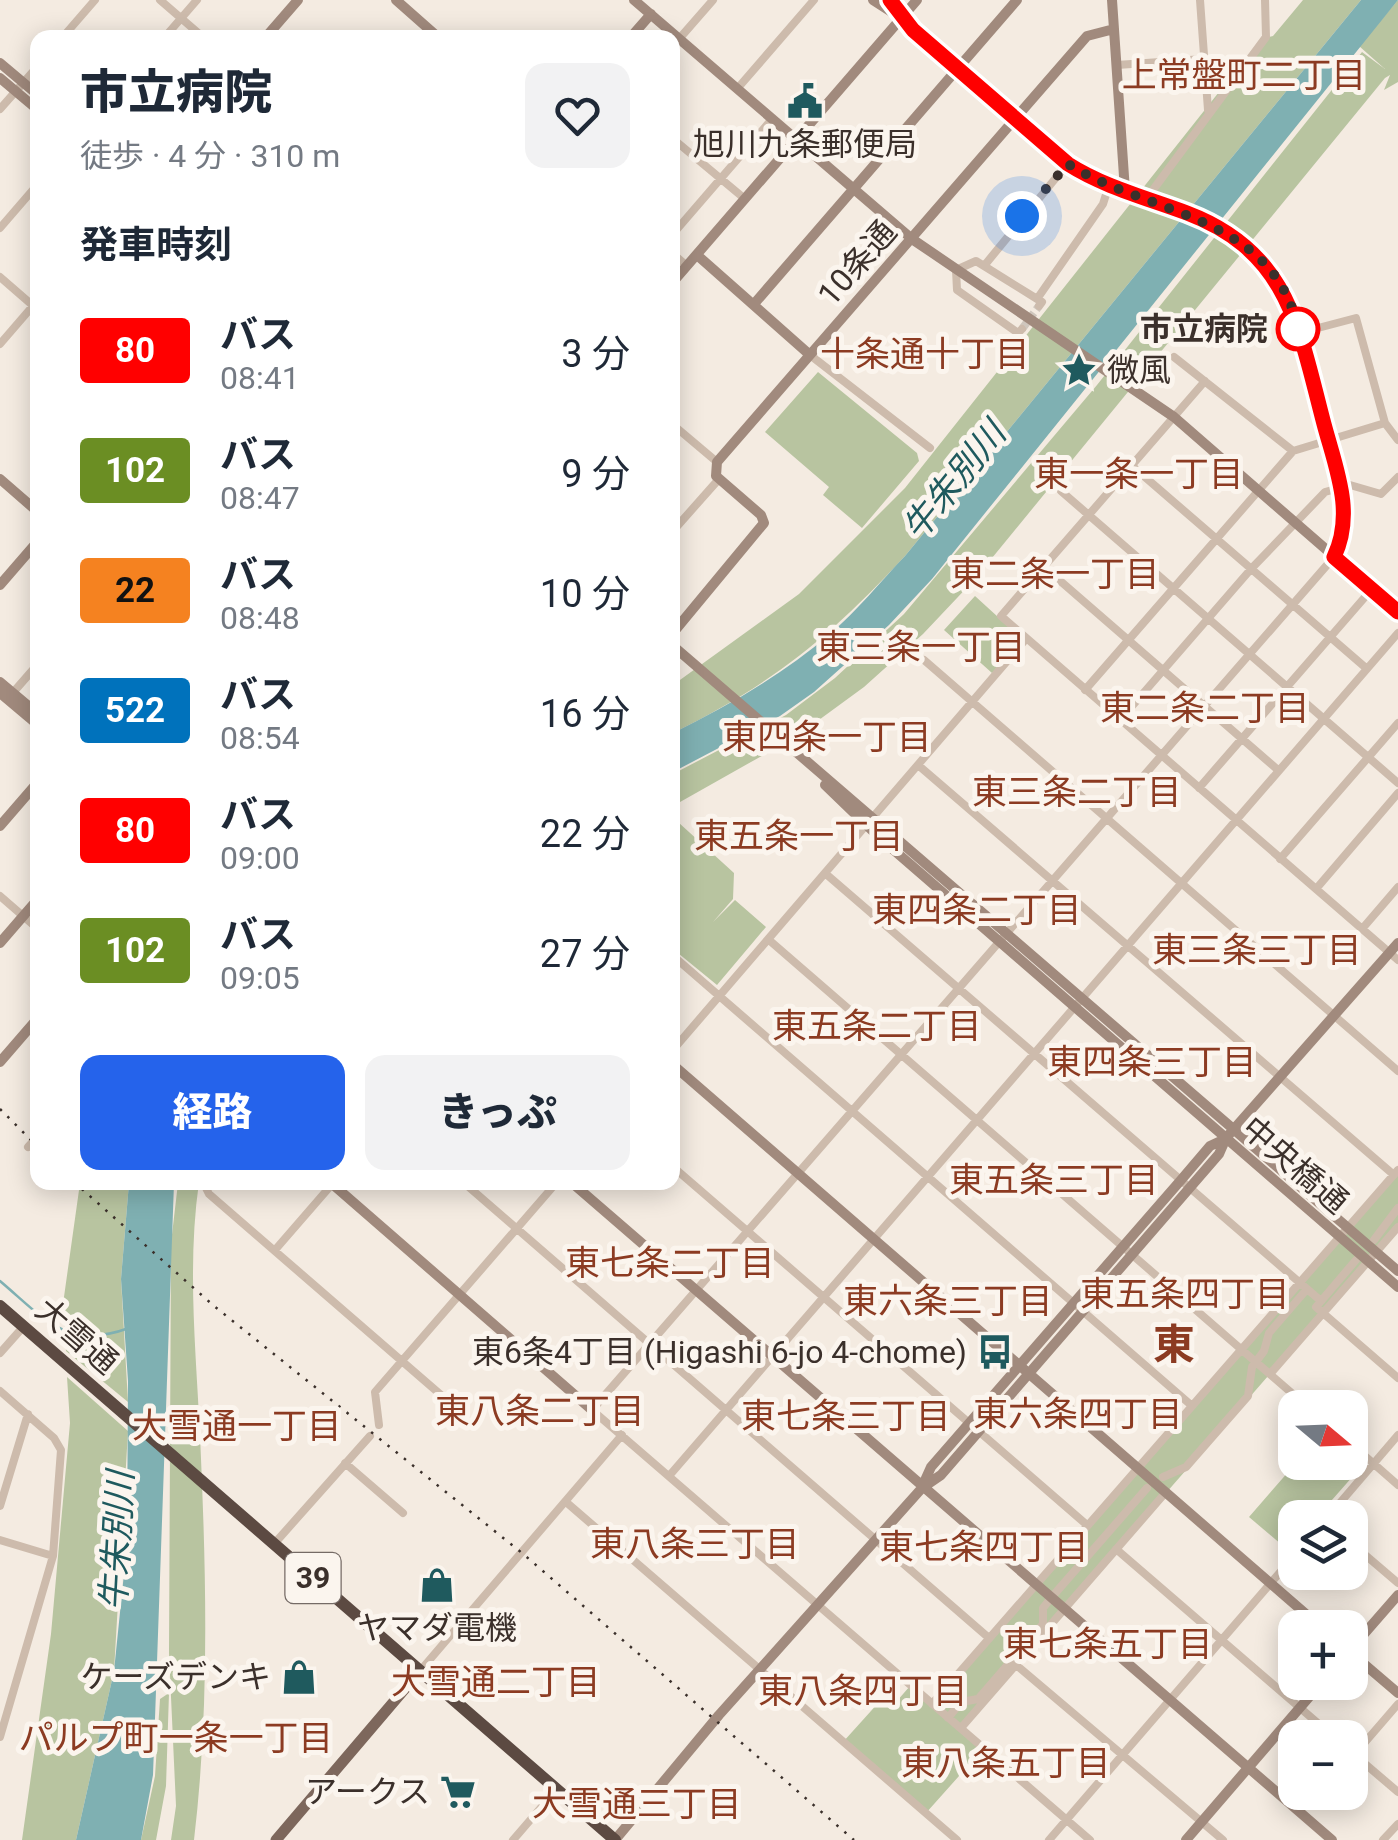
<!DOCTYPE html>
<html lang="ja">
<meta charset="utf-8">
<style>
body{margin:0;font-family:Roboto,"Noto Sans JP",sans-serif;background:#f2f2f3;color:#1f2937;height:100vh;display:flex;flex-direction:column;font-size:38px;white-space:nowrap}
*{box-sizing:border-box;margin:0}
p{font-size:32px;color:#747a83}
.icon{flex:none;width:55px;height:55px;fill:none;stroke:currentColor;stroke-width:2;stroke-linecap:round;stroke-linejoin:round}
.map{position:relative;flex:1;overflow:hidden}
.details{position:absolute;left:30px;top:30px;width:650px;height:1160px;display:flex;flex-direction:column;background:#fff;border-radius:20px;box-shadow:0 5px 25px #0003}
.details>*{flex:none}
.badge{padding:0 20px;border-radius:8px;font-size:35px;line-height:65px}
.needle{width:65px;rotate:109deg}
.buttons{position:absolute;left:1278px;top:1390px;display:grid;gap:20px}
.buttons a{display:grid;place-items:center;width:90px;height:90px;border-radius:20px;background:#fff;box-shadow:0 5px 25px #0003;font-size:50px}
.you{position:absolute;width:50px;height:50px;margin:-25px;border:8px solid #fff;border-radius:50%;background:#1a73e8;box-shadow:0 0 0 15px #1a73e833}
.map>.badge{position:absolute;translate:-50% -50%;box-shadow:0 0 0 5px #fff}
h2{padding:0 50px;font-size:38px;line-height:90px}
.round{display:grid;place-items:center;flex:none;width:105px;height:105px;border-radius:20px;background:#f2f2f3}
.summary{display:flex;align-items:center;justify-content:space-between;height:170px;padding:0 50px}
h1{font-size:48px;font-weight:800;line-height:75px}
.primary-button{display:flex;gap:20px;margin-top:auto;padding:20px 50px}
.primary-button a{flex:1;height:115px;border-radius:20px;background:#2563eb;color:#fff;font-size:40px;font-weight:800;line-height:115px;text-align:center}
.primary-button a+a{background:#f2f2f3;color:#1f2937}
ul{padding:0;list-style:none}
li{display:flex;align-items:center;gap:30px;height:120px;padding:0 50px}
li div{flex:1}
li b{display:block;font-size:38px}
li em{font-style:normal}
li .badge{min-width:110px;font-weight:700;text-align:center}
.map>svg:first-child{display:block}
</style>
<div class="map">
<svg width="1398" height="1840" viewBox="0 0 1398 1840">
<rect width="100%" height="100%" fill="#f4ebe1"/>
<path fill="#b8c4a0" d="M1303,0h58l-456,556c-76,82 -131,127 -232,177v-48l126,-91 106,-106 356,-449 12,-3z
M1398,0v82l-14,8 6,-15 -5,3 -411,502 -51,54 -59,53 -67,49 -124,70v-32l113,-59 49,-37 69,-64 193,-229 265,-333 23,17 -26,-23z
M818,372l99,81 2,8 -57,67 -39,-33 6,-8 -64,-55z
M975,596l47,43 -30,34 -48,-43z
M678,822l56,51 -1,26 -20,23 22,-22 31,27 -49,58 -44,-36 -1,-124z
M1398,1170v57l-437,501 23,20 -58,65 -83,-71 37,-41 10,8 20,-23 21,18z
M199,1182c-12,84 -3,169 1,253 6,135 10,270 -6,405h-23l5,-34 -7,-153 2,-410 7,-60z
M80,1183h49l-8,96 7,123 -62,-51 -3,-47z
M67,1377l61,54 -14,240 -38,169h-54l29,-206 19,-211z
M1295,1441v21h55v-5l11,10 -44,50 -22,1v25l-6,8 -40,-34 40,-46 -10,-10z
M169,1693l-3,93 -10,54h-15l14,-64 5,-77z"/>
<path fill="#7fb0b2" d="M1361,0h37l-466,579 -43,46 -75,67 -34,24 -107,56v-39c55,-27 109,-58 157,-99 27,-23 50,-52 75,-78z
M129,1183h45l-21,592 -12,65h-65l38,-169 13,-127 1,-163 -7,-102z"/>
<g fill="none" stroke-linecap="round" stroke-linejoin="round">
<path stroke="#7fb0b2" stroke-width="2.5" d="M0,1281c44,37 66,70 129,47"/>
<path stroke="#cfc6bd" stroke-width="8" stroke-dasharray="8 4" stroke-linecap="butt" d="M1022,329l17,-23"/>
<path stroke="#cdbbac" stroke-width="8" d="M160,0l44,38
M1200,0l8,110
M62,38l33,-38
M164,38l33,-38
M679,39l34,-39
M1117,65l87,-6
M737,89l77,-89
M0,109l38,-43
M672,138l73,61
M1147,198l119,-161 -1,-37
M0,228l38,-44
M672,235l100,-116
M672,253l15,13
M984,266l84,-103
M0,277l38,33
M1037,299l66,-95 6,-19
M1022,329l-4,4 -61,-43 -1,-20 20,-9 66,41 -3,4
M1299,333l57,-15 29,105 13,17
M0,344l38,-44
M810,355l120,93
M1174,357l119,94 92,-28
M1205,381l-204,235 397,344
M672,424l45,38
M1131,465l235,203
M1061,491l337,292
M672,532l47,-53
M1043,566l235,204
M924,660l474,411
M1085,690l208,-239
M10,696l28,-32
M1120,720l131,-151 74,-77 25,-7 31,9 17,-17
M918,765l476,410
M1199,788l173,-199
M1280,859l118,-136
M826,874l495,427
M1316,889l82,-96
M0,896l38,33
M1362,929l36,-42
M769,940l540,468
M672,955l519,450
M672,1051l354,-412
M28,1147l10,-11
M672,1166l415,359
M203,1182l6,12 254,220
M463,1182l526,456
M1374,1240l24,-32
M275,1250l59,-68
M1356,1260l-40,47 82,71
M0,1353l24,-27
M1270,1374l128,-147
M0,1391l54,47 7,12 -8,106 -53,181
M379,1425l-4,-33 182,-210
M1350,1443l48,42
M345,1463l58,50
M669,1476l729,-843
M1163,1477l23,-10 62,-71 4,-29 12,-16 5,-18 38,-44
M566,1502l391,338
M0,1506l28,-92
M1327,1518l71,-83
M0,1540l53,16
M1350,1542l48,41
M274,1544l96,-108
M1116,1549l219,189
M1015,1664l208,176
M420,1671l202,-236
M932,1704l466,-534
M948,1718l13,-16 17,-3 65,-75v-16l8,-10 96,-110
M961,1728l205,-236
M1350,1751l48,41
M1354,1755l44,-51
M513,1840l44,-51
M1049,1840l246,-285
M1090,1840l-498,-430 742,-853
M1383,1840l15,-16"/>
<path stroke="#a18a7d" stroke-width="10" d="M396,0l43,38
M634,0l278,239 262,178 224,195
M873,0l28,18
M890,0l23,29 155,134c36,23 79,35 119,50 103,38 112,117 137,211 12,45 31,89 10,133
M1112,0l13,191
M265,38l33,-38
M630,38l21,-24
M0,63l38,32
M0,78l38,32
M697,255l113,100
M672,283l245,-283
M754,304l263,-304
M0,479l38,33
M0,585l38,-44
M672,634l92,-111 -3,-8 -45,-39 1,-14 370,-426 27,-7
M672,645l726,626
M0,682l38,32
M0,693l38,32
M825,785l56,54 517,448
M0,826l38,-44
M0,943l38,-44
M0,1062l38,-44
M672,1064l650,564
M330,1182l262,228
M571,1182l761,658
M922,1487l9,-20 250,-287 29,-34 15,-7
M1350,1650l48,-55
M1350,1652l48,41
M615,1840l104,-125 203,-227 19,-13 278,-321 7,-16 172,-195
M1186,1840l136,-158"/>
<path stroke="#7d675c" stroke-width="11" d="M276,1840l144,-169"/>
<path stroke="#5c4a42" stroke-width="12" d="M0,1306l615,534"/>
<path stroke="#3b302b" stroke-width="2.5" stroke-dasharray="2.5 8" stroke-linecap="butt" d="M0,1109l38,38
M74,1182l140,124 308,247 332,287"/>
</g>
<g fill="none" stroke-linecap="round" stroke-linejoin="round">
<defs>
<path id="line" d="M890,0l23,30 155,134c36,23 79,34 119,49 103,39 112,117 137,211 12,45 31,89 10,133l64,55"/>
</defs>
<use href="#line" stroke="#fff" stroke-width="22"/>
<use href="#line" stroke="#f00" stroke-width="15"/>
<path stroke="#3b302b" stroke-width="10" stroke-dasharray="0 18" d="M1022,216l46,-52c81,51 206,51 230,165"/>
</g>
<defs>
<symbol id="civic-bare" viewBox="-9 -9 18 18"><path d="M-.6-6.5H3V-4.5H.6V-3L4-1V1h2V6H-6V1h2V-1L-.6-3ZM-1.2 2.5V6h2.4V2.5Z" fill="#1f5a5e" stroke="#fbf5ee" stroke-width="2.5" paint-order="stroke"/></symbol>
<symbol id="sight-bare" viewBox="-9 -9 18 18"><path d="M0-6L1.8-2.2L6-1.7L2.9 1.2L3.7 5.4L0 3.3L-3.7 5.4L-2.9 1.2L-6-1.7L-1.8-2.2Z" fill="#1f5a5e" stroke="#fbf5ee" stroke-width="2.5" paint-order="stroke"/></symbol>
<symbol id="bus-bare" viewBox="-9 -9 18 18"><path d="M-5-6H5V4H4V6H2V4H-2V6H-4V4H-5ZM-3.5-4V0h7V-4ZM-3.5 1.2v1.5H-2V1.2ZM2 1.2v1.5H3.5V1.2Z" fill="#1f5a5e" stroke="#fbf5ee" stroke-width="2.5" paint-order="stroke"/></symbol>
<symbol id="shop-bare" viewBox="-9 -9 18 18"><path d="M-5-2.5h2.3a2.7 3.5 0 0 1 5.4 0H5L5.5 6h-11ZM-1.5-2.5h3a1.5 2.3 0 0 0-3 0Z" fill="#1f5a5e" stroke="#fbf5ee" stroke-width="2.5" paint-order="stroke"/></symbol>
<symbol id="supermarket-bare" viewBox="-9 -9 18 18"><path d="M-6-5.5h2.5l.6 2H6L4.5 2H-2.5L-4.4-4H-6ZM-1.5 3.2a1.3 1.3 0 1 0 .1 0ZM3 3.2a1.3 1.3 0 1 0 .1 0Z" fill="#1f5a5e" stroke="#fbf5ee" stroke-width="2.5" paint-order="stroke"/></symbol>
</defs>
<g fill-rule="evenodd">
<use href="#civic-bare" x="780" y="76" width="50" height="50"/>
<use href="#sight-bare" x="1054" y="345" width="50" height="50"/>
<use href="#bus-bare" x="970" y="1327" width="50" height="50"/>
<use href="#shop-bare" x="412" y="1560" width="50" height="50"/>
<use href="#shop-bare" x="274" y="1652" width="50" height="50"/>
<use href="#supermarket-bare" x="433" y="1767" width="50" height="50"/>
</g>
<circle fill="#fff" stroke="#f00" stroke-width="5" cx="1298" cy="329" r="20"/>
<g text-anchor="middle" stroke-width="10" stroke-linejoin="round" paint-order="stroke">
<rect fill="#fbf5ee" stroke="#756b66" stroke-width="2.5" x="285.5" y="1553" width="55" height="50" rx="8"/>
<g font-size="30" font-weight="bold" fill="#3b302b">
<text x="313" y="1588">39</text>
</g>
<g font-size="32" fill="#3b302b" stroke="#fbf5ee" text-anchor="end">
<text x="805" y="155" text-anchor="middle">旭川九条郵便局</text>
<text x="1107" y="381" text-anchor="start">微風</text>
<text x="967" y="1363">東6条4丁目 (Higashi 6-jo 4-chome)</text>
<text x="437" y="1639" text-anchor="middle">ヤマダ電機</text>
<text x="271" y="1688">ケーズデンキ</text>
<text x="430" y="1803">アークス</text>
</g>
<g font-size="32" fill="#3b302b" stroke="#fbf5ee">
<text transform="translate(857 263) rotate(-49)" y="11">10条通</text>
<text transform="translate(1295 1165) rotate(41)" y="11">中央橋通</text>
<text transform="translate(77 1336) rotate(41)" y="11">大雪通</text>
</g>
<g font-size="32" font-weight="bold" fill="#3b302b" stroke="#fbf5ee" text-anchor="end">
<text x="1268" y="340">市立病院</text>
</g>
<g font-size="35" fill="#8c3b22" stroke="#fbf5ee">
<text x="1244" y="87">上常盤町二丁目</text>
<text x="925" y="366">十条通十丁目</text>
<text x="1139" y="486">東一条一丁目</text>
<text x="1055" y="586">東二条一丁目</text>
<text x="921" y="659">東三条一丁目</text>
<text x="1205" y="720">東二条二丁目</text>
<text x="827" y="749">東四条一丁目</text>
<text x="1077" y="804">東三条二丁目</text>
<text x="799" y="848">東五条一丁目</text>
<text x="977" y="922">東四条二丁目</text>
<text x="1257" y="962">東三条三丁目</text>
<text x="877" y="1038">東五条二丁目</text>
<text x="1152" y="1074">東四条三丁目</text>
<text x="1054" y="1192">東五条三丁目</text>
<text x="670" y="1275">東七条二丁目</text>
<text x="1185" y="1306">東五条四丁目</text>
<text x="948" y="1313">東六条三丁目</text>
<text x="540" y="1423">東八条二丁目</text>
<text x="1078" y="1426">東六条四丁目</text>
<text x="846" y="1428">東七条三丁目</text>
<text x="237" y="1438">大雪通一丁目</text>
<text x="695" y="1556">東八条三丁目</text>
<text x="984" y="1559">東七条四丁目</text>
<text x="1108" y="1656">東七条五丁目</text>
<text x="496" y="1694">大雪通二丁目</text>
<text x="863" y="1703">東八条四丁目</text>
<text x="176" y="1750">パルプ町一条一丁目</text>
<text x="1006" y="1775">東八条五丁目</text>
<text x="637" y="1816">大雪通三丁目</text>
</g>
<g font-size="35" font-style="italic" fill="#1f5a5e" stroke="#fbf5ee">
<text transform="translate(954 481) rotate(-51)" y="12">牛朱別川</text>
<text transform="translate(117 1541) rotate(-87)" y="12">牛朱別川</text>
</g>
<g font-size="42" font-weight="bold" fill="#8c3b22" stroke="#fbf5ee">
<text x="1174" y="1359">東</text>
</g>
</g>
</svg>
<div class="buttons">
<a><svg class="needle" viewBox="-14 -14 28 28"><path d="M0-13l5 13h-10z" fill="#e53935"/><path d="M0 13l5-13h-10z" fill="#747a83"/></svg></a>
<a><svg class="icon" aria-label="layers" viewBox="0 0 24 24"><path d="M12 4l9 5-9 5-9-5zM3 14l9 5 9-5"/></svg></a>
<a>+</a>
<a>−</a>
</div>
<div class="you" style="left:1022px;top:216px"></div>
<section class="details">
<div class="summary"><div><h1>市立病院</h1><p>徒歩 · 4 分 · 310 m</p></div><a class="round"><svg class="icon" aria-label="heart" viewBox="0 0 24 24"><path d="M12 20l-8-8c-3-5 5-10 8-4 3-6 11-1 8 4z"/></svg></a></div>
<h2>発車時刻</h2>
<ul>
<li><span class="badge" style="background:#f00;color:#fff">80</span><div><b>バス</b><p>08:41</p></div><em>3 分</em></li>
<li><span class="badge" style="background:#6b8e23;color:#fff">102</span><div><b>バス</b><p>08:47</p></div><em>9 分</em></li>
<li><span class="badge" style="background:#f58220;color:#111">22</span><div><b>バス</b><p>08:48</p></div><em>10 分</em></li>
<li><span class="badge" style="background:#0072bc;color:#fff">522</span><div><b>バス</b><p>08:54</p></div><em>16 分</em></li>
<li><span class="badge" style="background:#f00;color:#fff">80</span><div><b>バス</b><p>09:00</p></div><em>22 分</em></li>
<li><span class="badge" style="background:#6b8e23;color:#fff">102</span><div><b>バス</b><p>09:05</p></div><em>27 分</em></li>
</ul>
<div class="primary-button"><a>経路</a><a>きっぷ</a></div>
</section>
</div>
